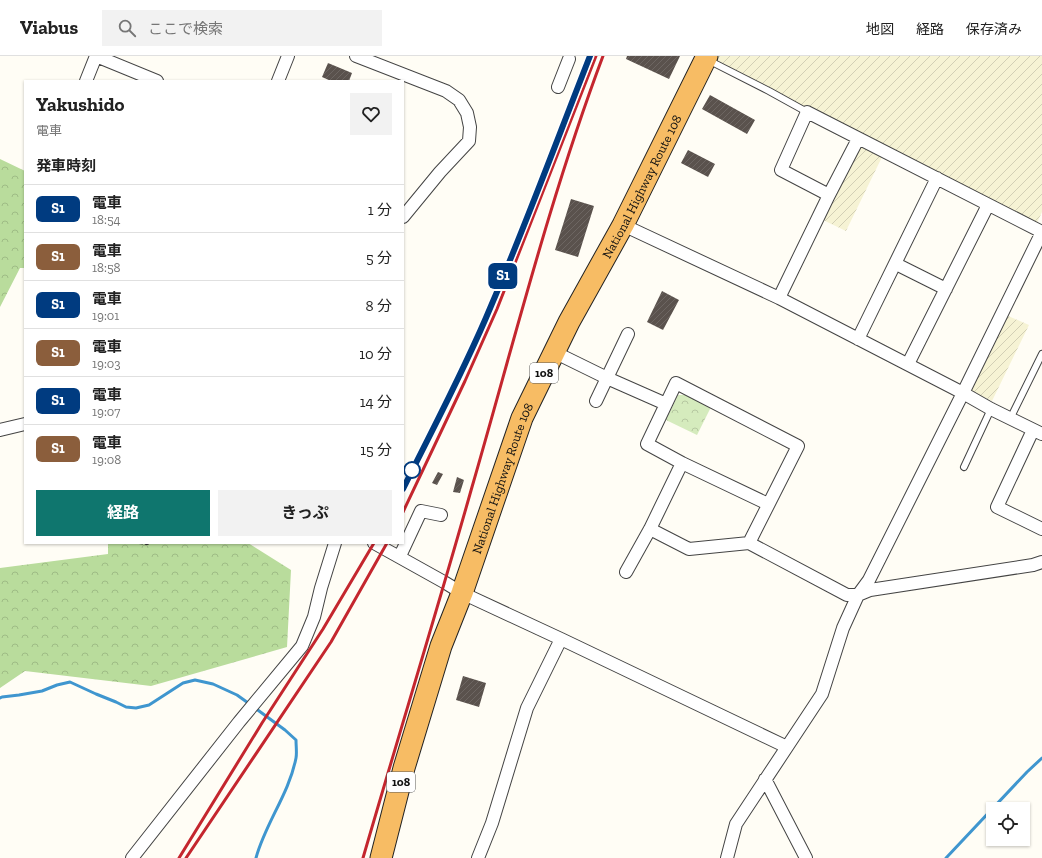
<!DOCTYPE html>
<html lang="ja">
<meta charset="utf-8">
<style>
body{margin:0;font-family:"Zilla Slab","Noto Sans JP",serif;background:#f2f2f2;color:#222;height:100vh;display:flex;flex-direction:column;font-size:15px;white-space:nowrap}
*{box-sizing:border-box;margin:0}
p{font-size:13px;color:#767676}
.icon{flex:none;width:22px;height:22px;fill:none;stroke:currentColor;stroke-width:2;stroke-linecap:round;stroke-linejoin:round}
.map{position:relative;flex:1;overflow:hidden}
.drawer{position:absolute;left:24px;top:24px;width:380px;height:464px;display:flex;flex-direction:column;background:#fff;border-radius:0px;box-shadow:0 1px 3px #0004}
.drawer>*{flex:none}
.badge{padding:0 8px;border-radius:6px;font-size:14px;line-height:26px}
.tools{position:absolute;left:986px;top:746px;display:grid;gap:8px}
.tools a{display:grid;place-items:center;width:44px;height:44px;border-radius:0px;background:#fff;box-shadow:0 1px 3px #0004;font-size:20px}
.map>.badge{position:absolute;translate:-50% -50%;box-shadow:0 0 0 2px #fff}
h2{padding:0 12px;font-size:15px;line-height:36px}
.round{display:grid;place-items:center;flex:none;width:42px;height:42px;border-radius:0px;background:#f2f2f2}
.headline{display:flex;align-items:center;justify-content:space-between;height:68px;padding:0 12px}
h1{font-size:19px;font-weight:700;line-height:30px}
.action{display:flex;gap:8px;margin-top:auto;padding:8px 12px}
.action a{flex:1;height:46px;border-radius:0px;background:#0f766e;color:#fff;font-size:16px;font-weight:700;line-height:46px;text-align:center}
.action a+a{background:#f2f2f2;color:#222}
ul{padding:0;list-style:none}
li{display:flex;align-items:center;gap:12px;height:48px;padding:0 12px;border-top:1px solid #e0e0e0}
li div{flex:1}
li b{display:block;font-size:15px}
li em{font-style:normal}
li .badge{min-width:44px;font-weight:700;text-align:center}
header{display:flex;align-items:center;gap:24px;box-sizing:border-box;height:56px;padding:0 20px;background:#fff;border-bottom:1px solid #e0e0e0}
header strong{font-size:19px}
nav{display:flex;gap:22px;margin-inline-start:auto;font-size:14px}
.search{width:280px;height:36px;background:#f2f2f2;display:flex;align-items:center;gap:10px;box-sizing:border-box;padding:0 14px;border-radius:0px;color:#767676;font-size:15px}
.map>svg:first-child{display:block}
</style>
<header>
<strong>Viabus</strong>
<div class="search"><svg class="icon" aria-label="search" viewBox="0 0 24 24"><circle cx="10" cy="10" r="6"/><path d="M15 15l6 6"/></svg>ここで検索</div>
<nav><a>地図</a><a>経路</a><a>保存済み</a></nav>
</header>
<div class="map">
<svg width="1042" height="802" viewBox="0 0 1042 802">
<defs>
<pattern id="farmland-furrows" width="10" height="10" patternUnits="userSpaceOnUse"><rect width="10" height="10" fill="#f6f3d4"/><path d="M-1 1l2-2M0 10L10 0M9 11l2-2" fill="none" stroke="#d2cfb5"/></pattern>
<pattern id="forest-crowns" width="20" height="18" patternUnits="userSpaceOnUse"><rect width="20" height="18" fill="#b9dc9c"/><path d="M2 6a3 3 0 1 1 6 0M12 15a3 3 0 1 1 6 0" fill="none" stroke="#9ebc85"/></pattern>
<pattern id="park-crowns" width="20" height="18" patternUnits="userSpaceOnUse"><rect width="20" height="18" fill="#d5ebbd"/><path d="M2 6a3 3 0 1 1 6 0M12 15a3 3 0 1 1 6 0" fill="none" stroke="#b6c8a1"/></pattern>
<pattern id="building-hatch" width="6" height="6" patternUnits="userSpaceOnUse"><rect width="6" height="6" fill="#5a524d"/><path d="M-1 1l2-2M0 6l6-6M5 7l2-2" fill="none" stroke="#6d6662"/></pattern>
</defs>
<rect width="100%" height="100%" fill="#fffdf5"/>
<path fill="url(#farmland-furrows)" d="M714,0h328v156l-6,13 -324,-165z
M864,91l18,10 -36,74 -23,-11 34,-71z
M1006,259l23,10 -37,76 -23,-11z"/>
<path fill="url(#forest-crowns)" d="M0,103l25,12v97h-5l-20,39z
M108,487h140l43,27 -4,77 -136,39 -126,-15 -25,17v-120l108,-14z"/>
<path fill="url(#park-crowns)" d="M678,339h9l24,12 -14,28 -31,-15z"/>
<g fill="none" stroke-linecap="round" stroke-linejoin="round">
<path stroke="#3f96cf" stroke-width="3" d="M0,642l2,-1 17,-2 23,-4 15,-6 13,-3 26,12 20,8 10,5 10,1 13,-3 34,-22 12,-3 18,4 24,11 14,10
M255,652l30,22 11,10c0,6 1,13 0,18 -7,36 -31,66 -40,100
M946,802l81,-86 15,-14"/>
</g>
<path fill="url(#building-hatch)" d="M627,0h53l-11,23 -43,-20z
M328,7l24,10 -3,8h-18l-9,-4z
M710,39l45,25 -8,14 -45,-25z
M688,94l27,14 -7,13 -27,-14z
M571,143l23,7 -16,51 -23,-7z
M662,235l17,9 -16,30 -16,-8z
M438,416l5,2 -6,11 -5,-2z
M457,421l7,3 -4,13 -7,-1z
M463,620l23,7 -7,24 -23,-7z"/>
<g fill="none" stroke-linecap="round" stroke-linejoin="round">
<defs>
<path id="service" d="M708,4l61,31 38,21
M1010,363l32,-65
M964,411l27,-58"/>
<path id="minor" d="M96,0l61,25
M356,0l90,35 13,9 8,13 3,14 -1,14 -29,31 -37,45
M86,25l10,-25
M278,25l10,-25
M558,31l11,-28
M829,139l-48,-25 26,-58 235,120
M623,169l156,73 184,95 28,16 51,25
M896,208l50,25
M779,242l50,-103 29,-56
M858,283l79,-161
M554,296l53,26 59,26
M908,308l80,-159
M596,345l32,-67
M0,374l25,-6
M1033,374l-36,77 45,22
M650,473l39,20 60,-6 98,52h11l12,-5 163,-25 9,-3
M374,487l70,39 18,11 99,46 226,108
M749,487l49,-97 -122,-63 -29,61 35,19 86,41
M400,500l21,-45 20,4
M626,516l24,-43 32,-66
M765,723l41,79
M132,802l107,-136 63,-76 12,-29 7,-29 14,-45
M478,802l14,-35 35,-115 34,-69
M727,802l9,-34 86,-130 21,-66 15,-33 11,-15 94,-187 79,-161"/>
<g id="trunk">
<path id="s1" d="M381,802l23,-90 37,-122 21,-53 60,-175 47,-96 54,-97 84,-169"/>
</g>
</defs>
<use href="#service" stroke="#444" stroke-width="8"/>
<use href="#minor" stroke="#444" stroke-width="14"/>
<use href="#trunk" stroke="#222" stroke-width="23"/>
<path stroke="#333" stroke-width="2" stroke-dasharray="4 2" stroke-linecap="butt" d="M139,487l8,1 3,-1"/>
<use href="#service" stroke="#fff" stroke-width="6"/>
<use href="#minor" stroke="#fff" stroke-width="12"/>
<use href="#trunk" stroke="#f7bc64" stroke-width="21"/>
<path stroke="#c4262e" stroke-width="3" d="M403,433l56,-112 32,-69 83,-211
M403,456l62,-131 32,-72 99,-253
M179,802l83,-135 61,-94 51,-86
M186,802l145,-216 56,-99
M363,802c36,-124 74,-247 109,-371 42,-145 78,-290 131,-431"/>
</g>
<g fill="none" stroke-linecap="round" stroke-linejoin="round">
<defs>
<path id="line" d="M403,433c30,-61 62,-120 88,-183 35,-82 66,-166 99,-250"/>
</defs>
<use href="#line" stroke="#fff" stroke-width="9"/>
<use href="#line" stroke="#003b80" stroke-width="6"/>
</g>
<circle fill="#fff" stroke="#003b80" stroke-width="2" cx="412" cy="414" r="8"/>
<g text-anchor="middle" stroke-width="4" stroke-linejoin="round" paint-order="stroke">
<g fill="#fff" stroke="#585858" stroke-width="1">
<rect x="530" y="307" width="28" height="20" rx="3"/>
<rect x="387" y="716" width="28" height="20" rx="3"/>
</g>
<g font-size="12" font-weight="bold" fill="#111">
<text x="544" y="321">108</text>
<text x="401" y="730">108</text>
</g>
<g font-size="13" fill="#111" stroke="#fff">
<text dy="5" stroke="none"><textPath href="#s1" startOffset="723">National Highway Route 108</textPath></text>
<text dy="5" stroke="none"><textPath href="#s1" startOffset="399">National Highway Route 108</textPath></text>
</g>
</g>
</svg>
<div class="tools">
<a><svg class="icon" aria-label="locate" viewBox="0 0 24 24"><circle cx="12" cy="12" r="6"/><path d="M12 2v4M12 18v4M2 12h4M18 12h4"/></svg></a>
</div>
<b class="badge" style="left:503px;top:220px;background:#003b80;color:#fff">S1</b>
<section class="drawer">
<div class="headline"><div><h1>Yakushido</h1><p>電車</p></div><a class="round"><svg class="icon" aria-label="heart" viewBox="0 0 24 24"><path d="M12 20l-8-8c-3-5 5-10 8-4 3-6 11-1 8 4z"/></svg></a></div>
<h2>発車時刻</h2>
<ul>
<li><span class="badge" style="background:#003b80;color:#fff">S1</span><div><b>電車</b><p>18:54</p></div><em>1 分</em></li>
<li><span class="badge" style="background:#8b5e3c;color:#fff">S1</span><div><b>電車</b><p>18:58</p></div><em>5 分</em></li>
<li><span class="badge" style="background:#003b80;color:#fff">S1</span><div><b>電車</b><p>19:01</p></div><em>8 分</em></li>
<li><span class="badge" style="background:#8b5e3c;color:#fff">S1</span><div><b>電車</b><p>19:03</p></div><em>10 分</em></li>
<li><span class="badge" style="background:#003b80;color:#fff">S1</span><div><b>電車</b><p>19:07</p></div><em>14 分</em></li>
<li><span class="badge" style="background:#8b5e3c;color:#fff">S1</span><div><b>電車</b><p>19:08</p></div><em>15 分</em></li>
</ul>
<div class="action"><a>経路</a><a>きっぷ</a></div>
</section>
</div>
